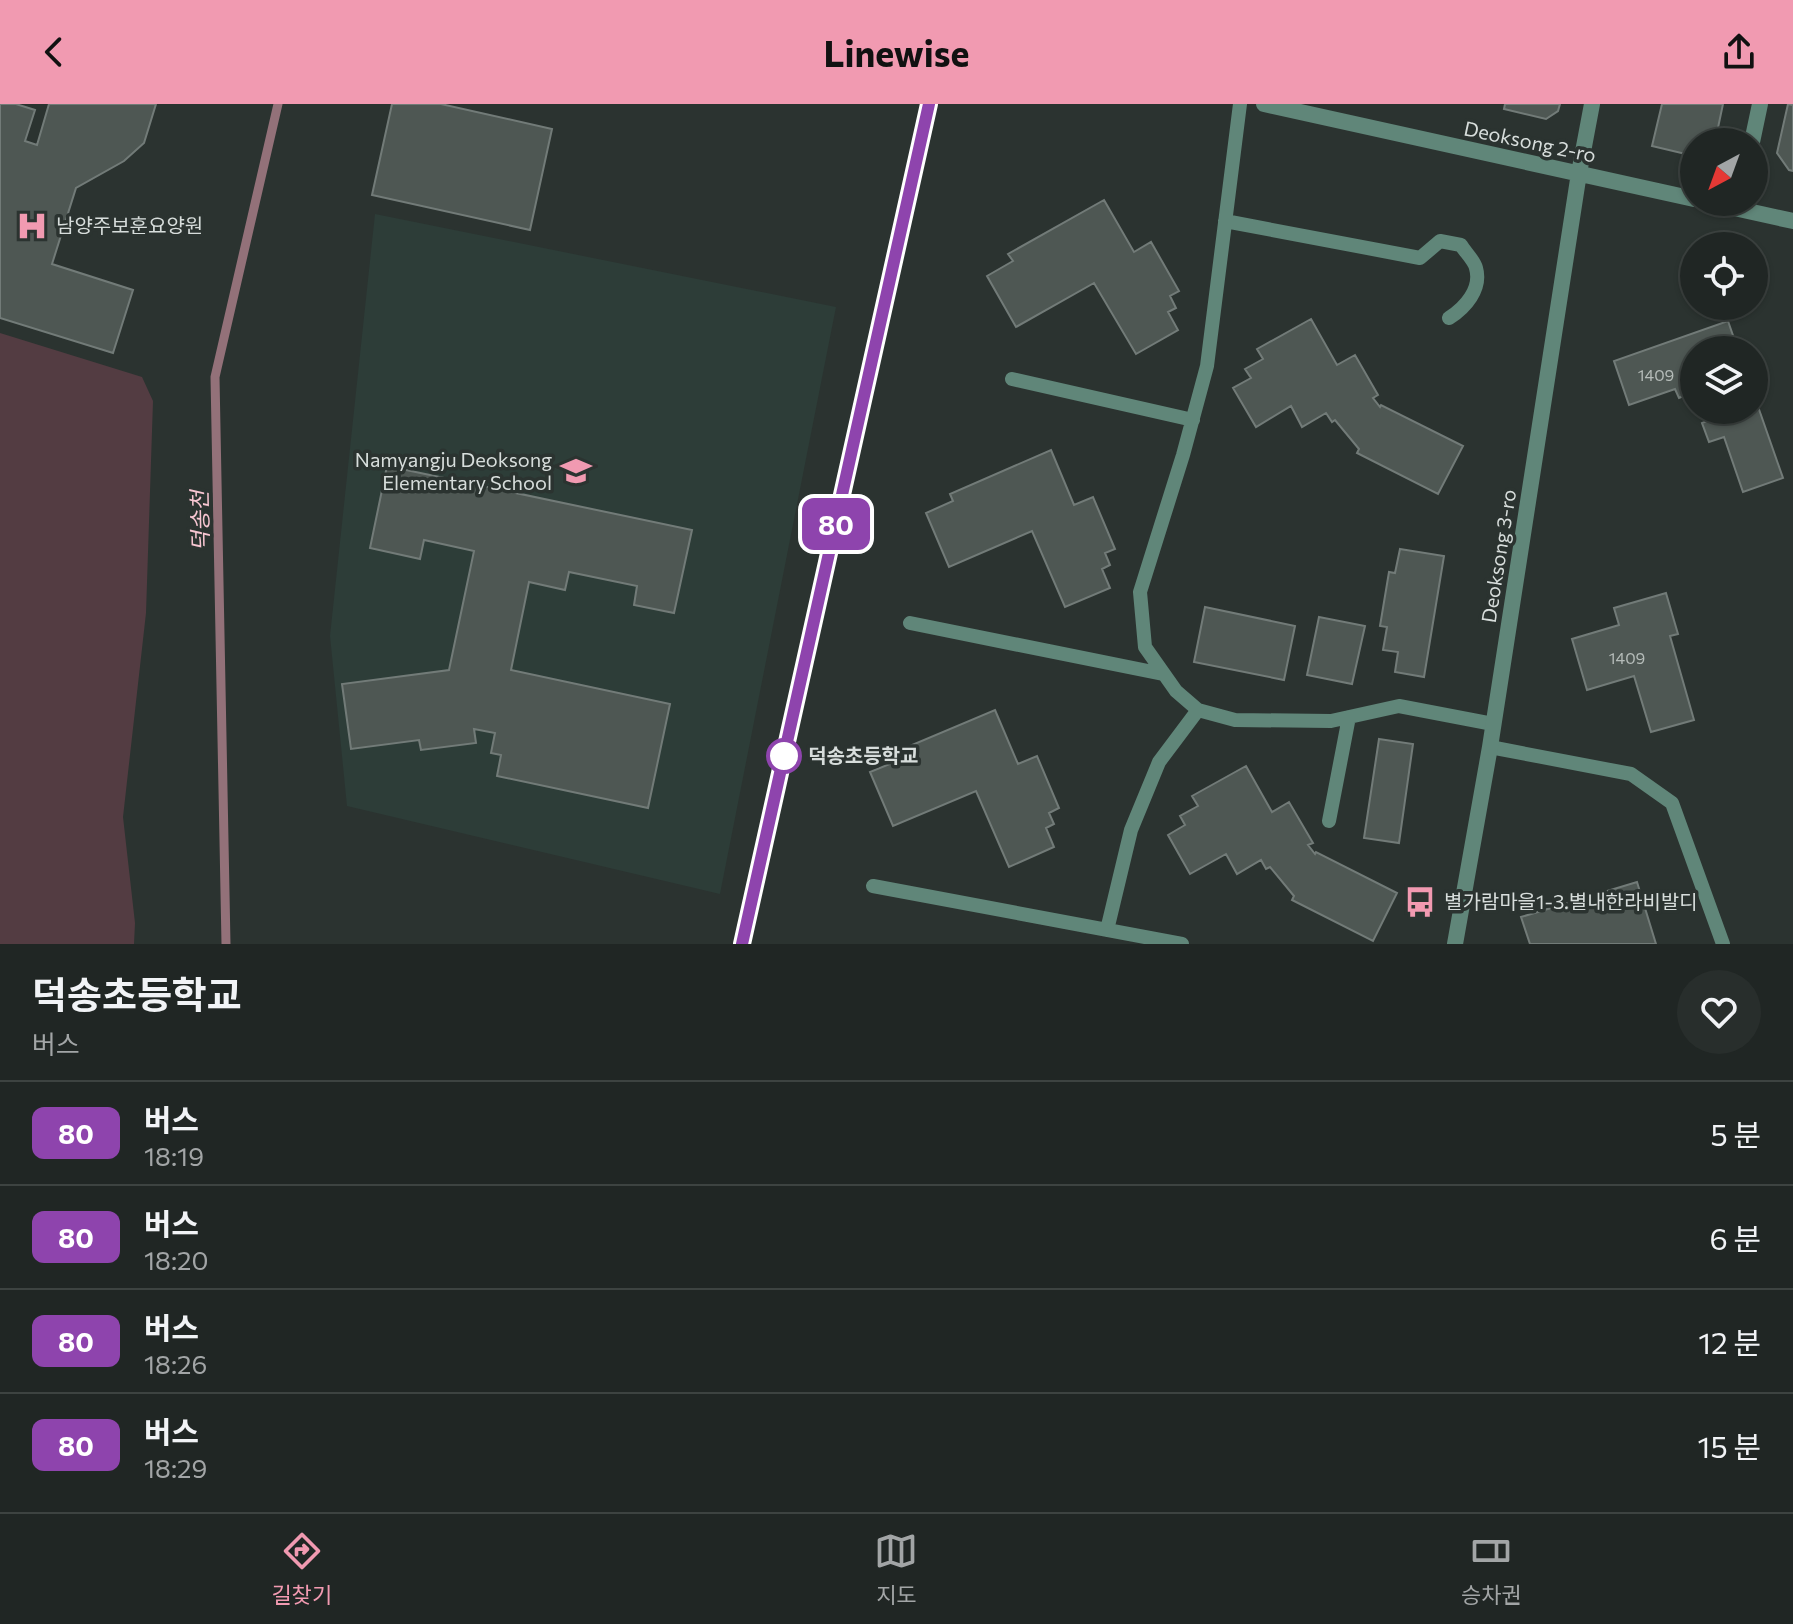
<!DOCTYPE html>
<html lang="ko">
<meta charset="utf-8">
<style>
body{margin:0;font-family:Commissioner,"Noto Sans KR",sans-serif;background:#282e2c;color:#f1f3f6;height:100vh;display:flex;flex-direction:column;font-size:30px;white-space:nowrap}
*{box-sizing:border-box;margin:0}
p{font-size:26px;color:#a2a5a6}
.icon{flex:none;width:44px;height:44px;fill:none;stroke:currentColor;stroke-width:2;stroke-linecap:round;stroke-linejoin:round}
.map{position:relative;height:840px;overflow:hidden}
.drawer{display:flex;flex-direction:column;background:#202624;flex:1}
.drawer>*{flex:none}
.badge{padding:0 16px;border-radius:12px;font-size:28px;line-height:52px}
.needle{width:52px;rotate:221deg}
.buttons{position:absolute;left:1680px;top:24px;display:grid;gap:16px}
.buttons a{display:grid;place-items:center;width:88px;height:88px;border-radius:50%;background:#202624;box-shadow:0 2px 6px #0004,0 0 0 2px #3d4341;font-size:40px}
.map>.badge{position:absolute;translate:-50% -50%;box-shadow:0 0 0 4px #fff}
.round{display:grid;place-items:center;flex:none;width:84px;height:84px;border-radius:42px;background:#282e2c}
.headline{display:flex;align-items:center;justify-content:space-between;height:136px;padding:0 32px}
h1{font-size:38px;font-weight:700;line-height:60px}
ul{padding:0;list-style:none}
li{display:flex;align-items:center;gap:24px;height:104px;padding:0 32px;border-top:2px solid #3d4341}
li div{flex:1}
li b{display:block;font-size:30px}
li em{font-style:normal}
li .badge{min-width:88px;font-weight:700;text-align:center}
header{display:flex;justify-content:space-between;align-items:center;height:104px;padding:0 32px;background:#f19ab1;color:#111;font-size:36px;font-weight:700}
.tabs{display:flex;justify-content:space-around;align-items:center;height:112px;border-top:2px solid #3d4341;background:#202624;font-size:22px;color:#a2a5a6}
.tabs a{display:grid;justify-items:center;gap:4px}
.tabs .active{color:#f19ab1}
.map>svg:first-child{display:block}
</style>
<header><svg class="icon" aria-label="back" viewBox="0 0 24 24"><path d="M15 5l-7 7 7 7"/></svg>Linewise<svg class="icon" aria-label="share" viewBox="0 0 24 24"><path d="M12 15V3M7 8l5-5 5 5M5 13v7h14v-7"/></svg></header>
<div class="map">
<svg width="1793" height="840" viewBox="0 0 1793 840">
<rect width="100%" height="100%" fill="#2b3330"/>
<path fill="#2d3d38" d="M375,110l461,93 -116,587 -373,-88 -17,-170z"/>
<path fill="#533c42" d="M0,229l142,44 11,24 -7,212 -23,204 12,106 -1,21h-134z"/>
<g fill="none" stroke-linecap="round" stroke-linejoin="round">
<path stroke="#937179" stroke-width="9" d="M226,840l-11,-567 63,-273"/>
</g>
<path fill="#4e5753" stroke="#727b78" stroke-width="2" d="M0,0h16l19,6 -10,31 12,4 12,-41h107l-12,39 -20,18 -48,27 -24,76 81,26 -20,63 -113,-35z
M392,0h49l111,25 -22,101 -158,-35z
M1505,0h55l-2,7 -12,8 -42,-10z
M1662,0h61l-8,38h-21v14l-42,-10z
M1788,0l5,1v66l-4,-1 -12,-17z
M1104,96l30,52 17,-10 28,49 -9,5 6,12 -8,4 10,18 -42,24 -42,-71 -78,44 -29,-51 26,-15 -5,-7z
M1311,215l26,46 18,-10 23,40 -5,3 7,9 1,-2 82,41 -25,48 -81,-41 2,-4 -24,-29 -3,2 -6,-9 -24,14 -11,-21 -35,21 -23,-39 18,-10 -6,-9 18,-10 -6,-10z
M1728,217l10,29h-44v42l-15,6 -4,-9 -46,16 -15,-44z
M1754,291l29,83 -40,14 -19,-55 -15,5 -7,-19 15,-6 -2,-7h39z
M1051,346l23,55 19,-8 22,52 -10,4 5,12 -8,4 8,19 -45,19 -33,-76 -83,36 -23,-54 27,-12 -3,-7z
M387,362l305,64 -18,83 -40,-8 3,-19 -68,-14 -4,18 -36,-8 -18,88 159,34 -22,104 -151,-32 4,-21 -10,-2 4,-20 -21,-4 2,14 -55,7 -2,-10 -68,9 -9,-65 107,-14 25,-119 -50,-11 -4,19 -50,-11z
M1400,445l44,7 -20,121 -29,-5 3,-20 -15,-2 4,-23 -7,-1 9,-54 6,1z
M1666,489l12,41 -8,2 24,84 -43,12 -17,-56 -47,14 -15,-51 47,-14 -5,-17z
M1205,503l90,19 -11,54 -90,-18z
M1319,513l46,9 -13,58 -45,-9z
M995,606l23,54 19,-8 22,52 -10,5 5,11 -8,4 8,19 -45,20 -33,-76 -83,35 -23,-54 27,-11 -4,-8z
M1379,635l34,5 -14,99 -35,-5z
M1246,662l26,46 17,-10 24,41 -5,2 7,9 1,-2 81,41 -24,48 -81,-41 2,-4 -24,-29 -4,2 -5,-9 -24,14 -11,-20 -36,20 -22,-39 17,-10 -5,-9 18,-10 -6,-10z
M1637,778l19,62h-126l-9,-27z"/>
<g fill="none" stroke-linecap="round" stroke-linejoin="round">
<path stroke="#608679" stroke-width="14" d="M1240,0l-33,262 -24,89 -43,137 5,55 31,44 22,19 37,10 96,1 68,-15 94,18
M1225,117l195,37 20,-17 21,4c4,7 13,15 15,23 6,21 -11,40 -27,50
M1012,275l181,41
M910,519l253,51
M1490,643l141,27 41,29 51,141
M1329,717l20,-104
M873,782l309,58
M1107,826l24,-100 28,-68 39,-52"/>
<path stroke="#608679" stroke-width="16" d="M1264,0l430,95
M1752,38l8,-38
M1707,98l86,19
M742,840l187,-840
M1455,840l35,-197 89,-574 13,-69"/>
</g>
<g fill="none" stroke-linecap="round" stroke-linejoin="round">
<defs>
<path id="line" d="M742,840l187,-840"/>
</defs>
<use href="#line" stroke="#fff" stroke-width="18"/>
<use href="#line" stroke="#8e44ad" stroke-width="12"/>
</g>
<defs>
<symbol id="hospital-bare" viewBox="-9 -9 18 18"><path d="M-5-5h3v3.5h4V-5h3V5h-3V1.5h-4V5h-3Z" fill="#f19ab1" stroke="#2b3330" stroke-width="2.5" paint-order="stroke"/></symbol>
<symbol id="school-bare" viewBox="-9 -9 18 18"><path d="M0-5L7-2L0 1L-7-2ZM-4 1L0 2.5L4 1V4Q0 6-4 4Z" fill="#f19ab1" stroke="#2b3330" stroke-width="2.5" paint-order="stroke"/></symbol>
<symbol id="bus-bare" viewBox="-9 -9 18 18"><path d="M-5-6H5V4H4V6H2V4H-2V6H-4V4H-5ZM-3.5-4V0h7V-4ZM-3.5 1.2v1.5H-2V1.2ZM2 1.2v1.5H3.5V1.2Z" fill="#f19ab1" stroke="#2b3330" stroke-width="2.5" paint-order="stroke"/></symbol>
</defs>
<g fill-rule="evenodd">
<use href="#hospital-bare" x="10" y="100" width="44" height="44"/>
<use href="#school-bare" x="554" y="345" width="44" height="44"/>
<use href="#bus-bare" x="1398" y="776" width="44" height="44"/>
</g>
<circle fill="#fff" stroke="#8e44ad" stroke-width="4" cx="784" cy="652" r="16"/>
<g text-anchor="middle" stroke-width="7" stroke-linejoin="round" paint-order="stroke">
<g font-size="16" fill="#b5bcb9">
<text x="1656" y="277">1409</text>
<text x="1627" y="560">1409</text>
</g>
<g font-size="20" fill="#d7dddb" stroke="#2b3330">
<text transform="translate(1530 38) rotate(12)" y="7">Deoksong 2-ro</text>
<text transform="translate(1499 452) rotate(-81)" y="7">Deoksong 3-ro</text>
</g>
<g font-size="20" fill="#d7dddb" stroke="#2b3330" text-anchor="start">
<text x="56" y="129">남양주보훈요양원</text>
<text x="552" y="363" text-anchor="end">Namyangju Deoksong<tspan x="552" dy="23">Elementary School</tspan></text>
<text x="1444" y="805">별가람마을1-3.별내한라비발디</text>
</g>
<g font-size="20" font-weight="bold" fill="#d7dddb" stroke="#2b3330" text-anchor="start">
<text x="808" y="659">덕송초등학교</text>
</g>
<g font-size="22" font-style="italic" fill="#f8c6d2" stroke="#2b3330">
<text transform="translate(200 417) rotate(-91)" y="8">덕송천</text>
</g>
</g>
</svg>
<div class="buttons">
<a><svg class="needle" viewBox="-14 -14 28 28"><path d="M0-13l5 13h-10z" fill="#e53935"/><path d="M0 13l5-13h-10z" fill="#a2a5a6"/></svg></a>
<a><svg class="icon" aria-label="locate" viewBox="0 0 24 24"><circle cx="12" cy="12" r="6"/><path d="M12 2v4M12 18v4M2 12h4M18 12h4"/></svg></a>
<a><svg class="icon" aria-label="layers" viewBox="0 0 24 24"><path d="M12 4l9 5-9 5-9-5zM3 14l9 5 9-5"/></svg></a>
</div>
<b class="badge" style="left:836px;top:420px;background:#8e44ad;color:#fff">80</b>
</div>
<section class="drawer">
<div class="headline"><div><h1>덕송초등학교</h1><p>버스</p></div><a class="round"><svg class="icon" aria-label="heart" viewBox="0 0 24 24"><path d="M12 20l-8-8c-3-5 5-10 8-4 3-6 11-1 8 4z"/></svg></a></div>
<ul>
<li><span class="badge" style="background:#8e44ad;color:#fff">80</span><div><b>버스</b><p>18:19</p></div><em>5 분</em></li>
<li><span class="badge" style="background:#8e44ad;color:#fff">80</span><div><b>버스</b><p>18:20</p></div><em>6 분</em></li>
<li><span class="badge" style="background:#8e44ad;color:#fff">80</span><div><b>버스</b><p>18:26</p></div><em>12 분</em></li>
<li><span class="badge" style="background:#8e44ad;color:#fff">80</span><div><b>버스</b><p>18:29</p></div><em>15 분</em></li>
</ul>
</section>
<nav class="tabs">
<a class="active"><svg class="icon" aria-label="directions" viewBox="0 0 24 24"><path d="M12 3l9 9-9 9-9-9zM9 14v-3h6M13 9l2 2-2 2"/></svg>길찾기</a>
<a><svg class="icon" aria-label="map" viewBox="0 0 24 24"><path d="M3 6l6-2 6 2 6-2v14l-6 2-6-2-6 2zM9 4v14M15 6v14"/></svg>지도</a>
<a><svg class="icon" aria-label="tickets" viewBox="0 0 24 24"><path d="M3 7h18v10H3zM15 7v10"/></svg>승차권</a>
</nav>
